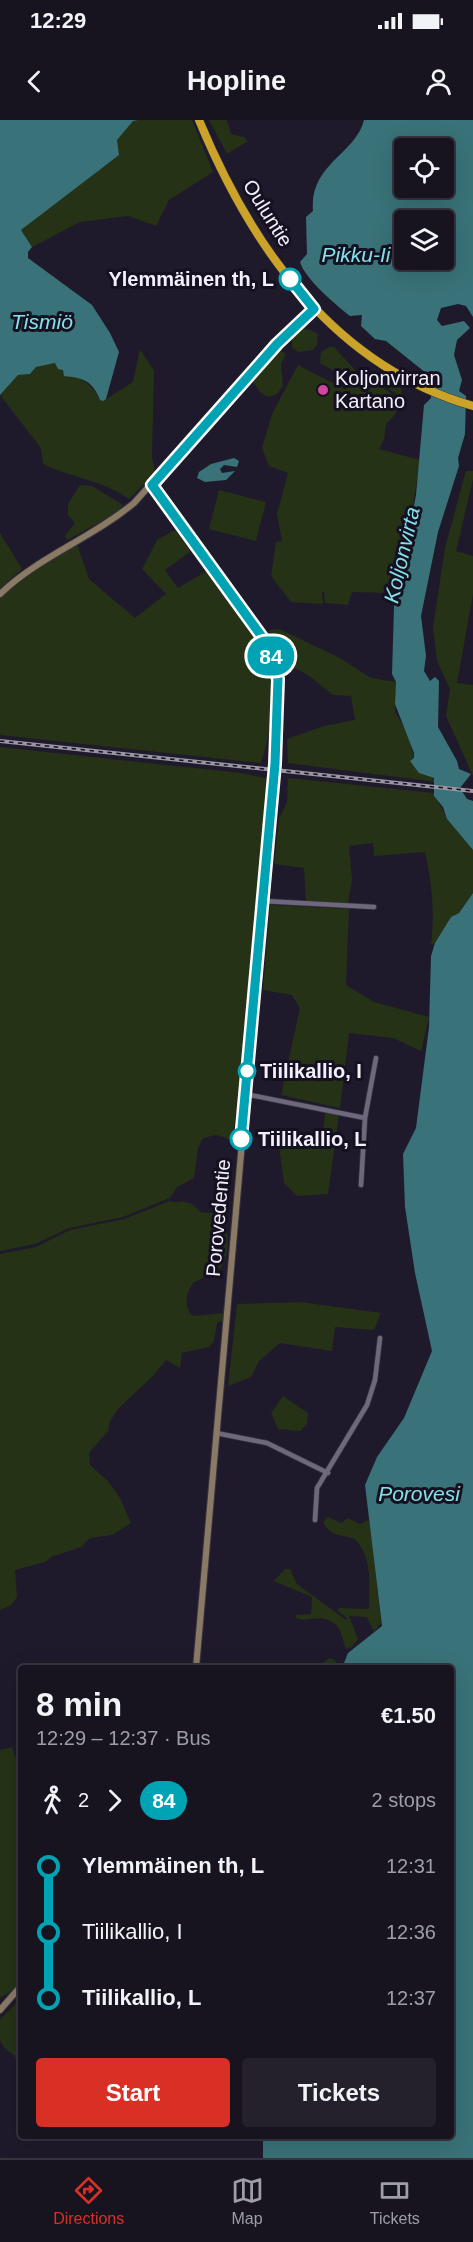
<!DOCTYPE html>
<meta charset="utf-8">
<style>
body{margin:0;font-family:Helvetica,sans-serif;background:#24212d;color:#f1f3f6;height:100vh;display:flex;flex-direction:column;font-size:22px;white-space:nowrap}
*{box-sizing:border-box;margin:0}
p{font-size:20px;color:#9e9ea5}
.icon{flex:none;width:33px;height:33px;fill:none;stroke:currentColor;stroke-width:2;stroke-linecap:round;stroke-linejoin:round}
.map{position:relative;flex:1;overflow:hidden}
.details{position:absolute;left:18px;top:1545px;width:436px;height:474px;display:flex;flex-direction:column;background:#171420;border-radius:6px;box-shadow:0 6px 24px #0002,0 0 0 2px #36333e}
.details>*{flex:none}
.badge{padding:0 12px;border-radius:20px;font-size:21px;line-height:39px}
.tools{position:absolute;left:394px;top:18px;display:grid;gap:12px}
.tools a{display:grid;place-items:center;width:60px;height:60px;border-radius:6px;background:#171420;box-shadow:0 6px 24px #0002,0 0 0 2px #36333e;font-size:30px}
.map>.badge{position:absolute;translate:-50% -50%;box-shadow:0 0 0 3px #fff}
.legs{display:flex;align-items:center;gap:9px;height:66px;padding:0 18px;font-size:20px}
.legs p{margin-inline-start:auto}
.overview{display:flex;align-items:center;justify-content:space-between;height:102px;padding:0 18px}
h1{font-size:33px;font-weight:700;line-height:45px}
.button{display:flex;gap:12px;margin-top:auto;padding:12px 18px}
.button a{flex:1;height:69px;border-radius:6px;background:#d93025;color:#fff;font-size:24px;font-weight:700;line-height:69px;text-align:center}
.button a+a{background:#24212d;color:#f1f3f6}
ul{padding:0 18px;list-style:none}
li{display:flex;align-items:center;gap:21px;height:66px;font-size:22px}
li i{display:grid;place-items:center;width:9px;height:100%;margin:0 8px;background:currentColor}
li i::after{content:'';width:15px;height:15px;margin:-8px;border:4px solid;border-radius:50%;background:#171420}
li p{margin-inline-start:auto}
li:first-child i{background:linear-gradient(#0000 50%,currentColor 0)}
li:last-child i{background:linear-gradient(currentColor 50%,#0000 0)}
.status{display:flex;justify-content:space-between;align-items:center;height:42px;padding:0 30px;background:#171420;direction:ltr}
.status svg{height:16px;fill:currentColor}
header{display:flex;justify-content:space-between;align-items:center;height:78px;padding:0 18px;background:#171420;font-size:27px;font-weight:700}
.menu{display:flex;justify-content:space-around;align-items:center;height:84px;border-top:2px solid #36333e;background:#171420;font-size:16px;color:#9e9ea5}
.menu a{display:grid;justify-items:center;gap:3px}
.menu .selected{color:#d93025}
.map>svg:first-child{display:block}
</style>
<div class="status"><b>12:29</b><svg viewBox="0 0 49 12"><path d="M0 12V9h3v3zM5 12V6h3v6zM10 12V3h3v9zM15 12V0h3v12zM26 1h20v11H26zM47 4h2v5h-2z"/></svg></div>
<header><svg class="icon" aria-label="back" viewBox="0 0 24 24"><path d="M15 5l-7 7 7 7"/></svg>Hopline<svg class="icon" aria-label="person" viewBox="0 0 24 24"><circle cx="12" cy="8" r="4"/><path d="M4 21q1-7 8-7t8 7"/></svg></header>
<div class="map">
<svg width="473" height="2038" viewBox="0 0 473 2038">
<rect width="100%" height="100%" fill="#1f1a2b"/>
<path fill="#253216" d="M0,0h192l21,52 -44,28 -13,26 -28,-10 -48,6 -48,25 -11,-17 84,-65z
M209,0h18l4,14 13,3 4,4 -21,13z
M301,209l10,1 7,4 -1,11 -5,5 -13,2 -7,-4v-10z
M329,227h5l22,24v5l-9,2 -27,-15 1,-11z
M140,229l14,22 -2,85 3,17 -26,26c-26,-19 -57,-21 -86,-35l-2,-16 -41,-53 18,-20 12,-1 6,-7 19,-4c15,14 36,15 44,36h7l27,-17z
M279,230l7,4 -5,10 2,22 -6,8 -9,3 -7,-4 -8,-11z
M298,245l48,25v-7c5,-2 10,-5 15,-6 8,-2 29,17 39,22l1,-2 -18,-12 10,-2 8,5c2,15 -4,27 -15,36l-2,16 -5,9 41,11 -11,72 -12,29 -4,32 -41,-1 -4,13 -23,-2 -1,-11h-2l1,12 -32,-2 -20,-26 5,-34 6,-1 -5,-27 11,-41 -19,-7 -7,-18 10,-34z
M466,351h7v8l-17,72 17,5v38l-16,89 16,2v91l-27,-60 4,-27 -13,-28 -4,-34 12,-79z
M80,365l12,1 31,19 -6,8 -50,27 -2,-4 10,-13 -7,-8v-11z
M219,370l47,12 -10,39 -47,-12z
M175,410l16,21 -26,19 13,18 32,-19c49,76 81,99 51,194l-261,-28v-137l30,-27 47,-27 12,35 46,39 31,-24 -24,-25 15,-29z
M0,413l22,36 -22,19z
M279,509l61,29 31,20 25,4 -1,30 13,21 6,25 22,24 -148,-19 -1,-24 37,-13 31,-6 -4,-24 -18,-1 -25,-20 -23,-12 -16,-33z
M0,627l241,26 28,6 -31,333h-2l-3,28 -17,-5 -13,3 -5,10 -4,30 -17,9 -7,11 -47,19 -54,11 -34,16 -35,7z
M288,658l146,15 13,26 26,31v43l-14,20 -8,4 -16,26 -4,2c4,-33 1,-61 -6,-93l-51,4 -1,-13 -24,3 3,34 -4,23 -42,-1 -2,-34 -30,-4 5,-46 8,-15z
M270,785l79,4 -3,76 28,17 55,15 -8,34 -28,-13 -44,-5 -9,75 -59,-13 19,-87 -8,-13 -29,-5z
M325,991l14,3 -11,80 -31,2 -13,-13 -5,-37 12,-5 31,4z
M170,1081c7,3 8,0 15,1 8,1 11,6 16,10 6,1 14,0 19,5 10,10 10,39 1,50 -6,8 -19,10 -28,16 -7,10 -10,24 0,33l31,-3 -1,13 -2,-5 -4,2 -3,18 -5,6 -27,6 -2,15 -14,-8 -13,16 -34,32 -9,13 -2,10 -19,22 1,12 18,16 12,17 11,25 -19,12 -22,3 -9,9 -30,10 -6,5 -30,8 2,27 -6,8 -11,5v-356l36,-7 34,-17 54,-11z
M300,1182l81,11 -7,17 -39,-3 -3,24 -52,-8 -21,18 -8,16 -23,9 9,-82z
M283,1276l25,17 -1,11 -7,7 -22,-2 -7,-16z
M328,1397l13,6 7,-5 12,6 8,-4 2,5 11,98 -7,9 -7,-15 -18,-1 9,23 -7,9 -3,-1v3c-7,-7 -4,-18 -12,-25 -15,-14 -29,-1 -40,-7l-1,-3 16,-1 1,-17 -38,-16 11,-12h5l7,15 49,36 1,-2 -10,-8 3,-2 29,1c0,-26 4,-50 -14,-70 -14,-5 -25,-2 -32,-17z
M329,1538l6,2 3,8h-22z
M12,1627l9,28v206l-8,9 -13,8v-248z
M21,1870v78c-4,-16 -17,-16 -21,-28 0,-6 0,-15 0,-21l15,-14z"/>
<path fill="#397278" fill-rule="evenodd" d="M0,0h138l-5,1 -16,19 2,15 -98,75 11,17 -4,5v6l64,47 18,28 9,19 -13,47 -3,2 -3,-1c-8,-20 -17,-22 -36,-24l-1,-6 -5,-1 -3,-6 -19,4 -6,7 -12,1 -18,20z
M364,0h109v197l-7,-11 -8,-2 -17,4 -4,12 5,6 22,-5 6,7 -13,12 -3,15 8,25 -3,11 7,5 -1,38 -7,24 1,8 -21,66 -17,84 5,40 -2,15 6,10 5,-4 4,4 -1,46 19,34 2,8 12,5 -11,14 7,11 6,2v49l-26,-31 -4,-12 -9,-11v-18l-15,-5 -9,-12 4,-3v-5l-19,-49 1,-22 -4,-8 3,-100 14,-42 7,-37 8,-90 7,-7v-21l-45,-36 -11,-2 -14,-13 1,-11 -12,1c-14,-11 -45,-37 -50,-54l7,-8 -1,-37 7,-6c-4,-47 43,-57 51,-91zM405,28h39v40h-39zM405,100h39v40h-39z
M234,338l5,3 -2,6 -13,-2 -4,4 2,4 13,-2 -9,9 -21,2 -8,-4 2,-6 12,-8z
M473,773v1265h-210v-22h189v-468h-110l6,-15 34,-27 -17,-141 12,-28 27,-39 28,-67 -17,-78 -10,-66 -2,-53 13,-26 13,-101 2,-71 4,-13 16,-26 8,-4z"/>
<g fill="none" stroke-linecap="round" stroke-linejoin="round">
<defs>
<path id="street" d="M263,781l111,6
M245,974l120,24
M361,1065l4,-67 11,-60
M216,1313l51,10 61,30
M315,1400l2,-32 50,-83 8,-25 5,-42"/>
<path id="secondary" d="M152,365l103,142 15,26 9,42 -4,69
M0,474c40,-38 92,-56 134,-91l143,-159 37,-35
M196,1548l78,-891
M0,1890l21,-24"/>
<path id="highway" d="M199,0c53,128 135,246 274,286"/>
</defs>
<use href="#street" stroke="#383442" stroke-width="6"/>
<use href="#secondary" stroke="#383442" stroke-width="8"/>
<use href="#highway" stroke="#383442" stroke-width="9"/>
<use href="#street" stroke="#6e687d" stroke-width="4.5"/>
<use href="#secondary" stroke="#8a7a64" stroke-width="6"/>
<use href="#highway" stroke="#cca329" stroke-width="8"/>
<defs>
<path id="rail" d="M0,621l473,50"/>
</defs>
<use href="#rail" stroke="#9995a3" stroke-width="4"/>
<use href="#rail" stroke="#161121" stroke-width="1.5" stroke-dasharray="4.5" stroke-linecap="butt"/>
<defs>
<path id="secondary-bridge" d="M274,657l1,-13"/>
</defs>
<use href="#secondary-bridge" stroke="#383442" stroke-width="8" stroke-linecap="butt"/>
<use href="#secondary-bridge" stroke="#8a7a64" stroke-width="6"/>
</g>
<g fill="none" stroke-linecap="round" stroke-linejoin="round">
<defs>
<path id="line-1" d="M241,1019l34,-375 3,-85 -13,-38 -113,-156 125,-141 37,-35 -24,-30"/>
</defs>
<use href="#line-1" stroke="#fff" stroke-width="14"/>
<use href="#line-1" stroke="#00a3b4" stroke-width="9"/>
</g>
<g fill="#fff" stroke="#00a3b4" stroke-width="3">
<circle cx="290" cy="159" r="10"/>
<circle cx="247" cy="951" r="8"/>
<circle cx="241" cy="1019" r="10"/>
</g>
<circle fill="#d1479c" stroke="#161121" stroke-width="2" cx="323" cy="270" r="6"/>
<g text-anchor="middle" stroke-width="6" stroke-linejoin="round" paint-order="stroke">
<g font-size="20" fill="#f3f0fc" stroke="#161121">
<text transform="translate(268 93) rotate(58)" y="7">Ouluntie</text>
<text transform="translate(218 1098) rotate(-85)" y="7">Porovedentie</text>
</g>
<g font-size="20" font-weight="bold" fill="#f3f0fc" stroke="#161121" text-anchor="start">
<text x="274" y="166" text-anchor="end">Ylemmäinen th, L</text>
<text x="260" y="958">Tiilikallio, I</text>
<text x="258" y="1026">Tiilikallio, L</text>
</g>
<g font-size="20" fill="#f3f0fc" stroke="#161121" text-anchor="start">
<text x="335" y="265">Koljonvirran<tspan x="335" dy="23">Kartano</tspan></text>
</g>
<g font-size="21" font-style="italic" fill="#84e2ec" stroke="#161121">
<text x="356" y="142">Pikku-Ii</text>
<text x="42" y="209">Tismiö</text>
<text transform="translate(402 435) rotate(-77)" y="7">Koljonvirta</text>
<text x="419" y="1381">Porovesi</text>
</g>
</g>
</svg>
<div class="tools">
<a><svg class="icon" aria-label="locate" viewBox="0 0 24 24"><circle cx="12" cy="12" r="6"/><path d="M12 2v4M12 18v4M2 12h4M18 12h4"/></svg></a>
<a><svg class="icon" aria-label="layers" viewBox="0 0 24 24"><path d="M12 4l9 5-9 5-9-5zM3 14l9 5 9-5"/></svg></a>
</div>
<b class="badge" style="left:271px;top:536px;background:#00a3b4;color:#fff">84</b>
<section class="details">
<div class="overview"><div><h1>8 min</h1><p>12:29 – 12:37 · Bus</p></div><b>€1.50</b></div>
<div class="legs"><svg class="icon" aria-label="walk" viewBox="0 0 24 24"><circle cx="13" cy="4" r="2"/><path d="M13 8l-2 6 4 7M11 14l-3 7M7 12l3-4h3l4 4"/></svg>2<svg class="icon" aria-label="forward" viewBox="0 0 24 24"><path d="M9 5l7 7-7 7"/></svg><b class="badge" style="background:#00a3b4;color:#fff">84</b><p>2 stops</p></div>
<ul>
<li><i style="color:#00a3b4"></i><b>Ylemmäinen th, L</b><p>12:31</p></li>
<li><i style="color:#00a3b4"></i><span>Tiilikallio, I</span><p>12:36</p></li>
<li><i style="color:#00a3b4"></i><b>Tiilikallio, L</b><p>12:37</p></li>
</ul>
<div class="button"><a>Start</a><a>Tickets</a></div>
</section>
</div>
<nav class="menu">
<a class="selected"><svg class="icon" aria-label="directions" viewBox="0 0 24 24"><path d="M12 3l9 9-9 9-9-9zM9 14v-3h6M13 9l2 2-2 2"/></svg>Directions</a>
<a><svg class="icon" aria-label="map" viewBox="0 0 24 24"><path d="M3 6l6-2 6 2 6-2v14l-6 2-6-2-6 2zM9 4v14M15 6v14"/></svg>Map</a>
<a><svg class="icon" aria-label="tickets" viewBox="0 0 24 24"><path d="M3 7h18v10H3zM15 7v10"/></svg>Tickets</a>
</nav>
